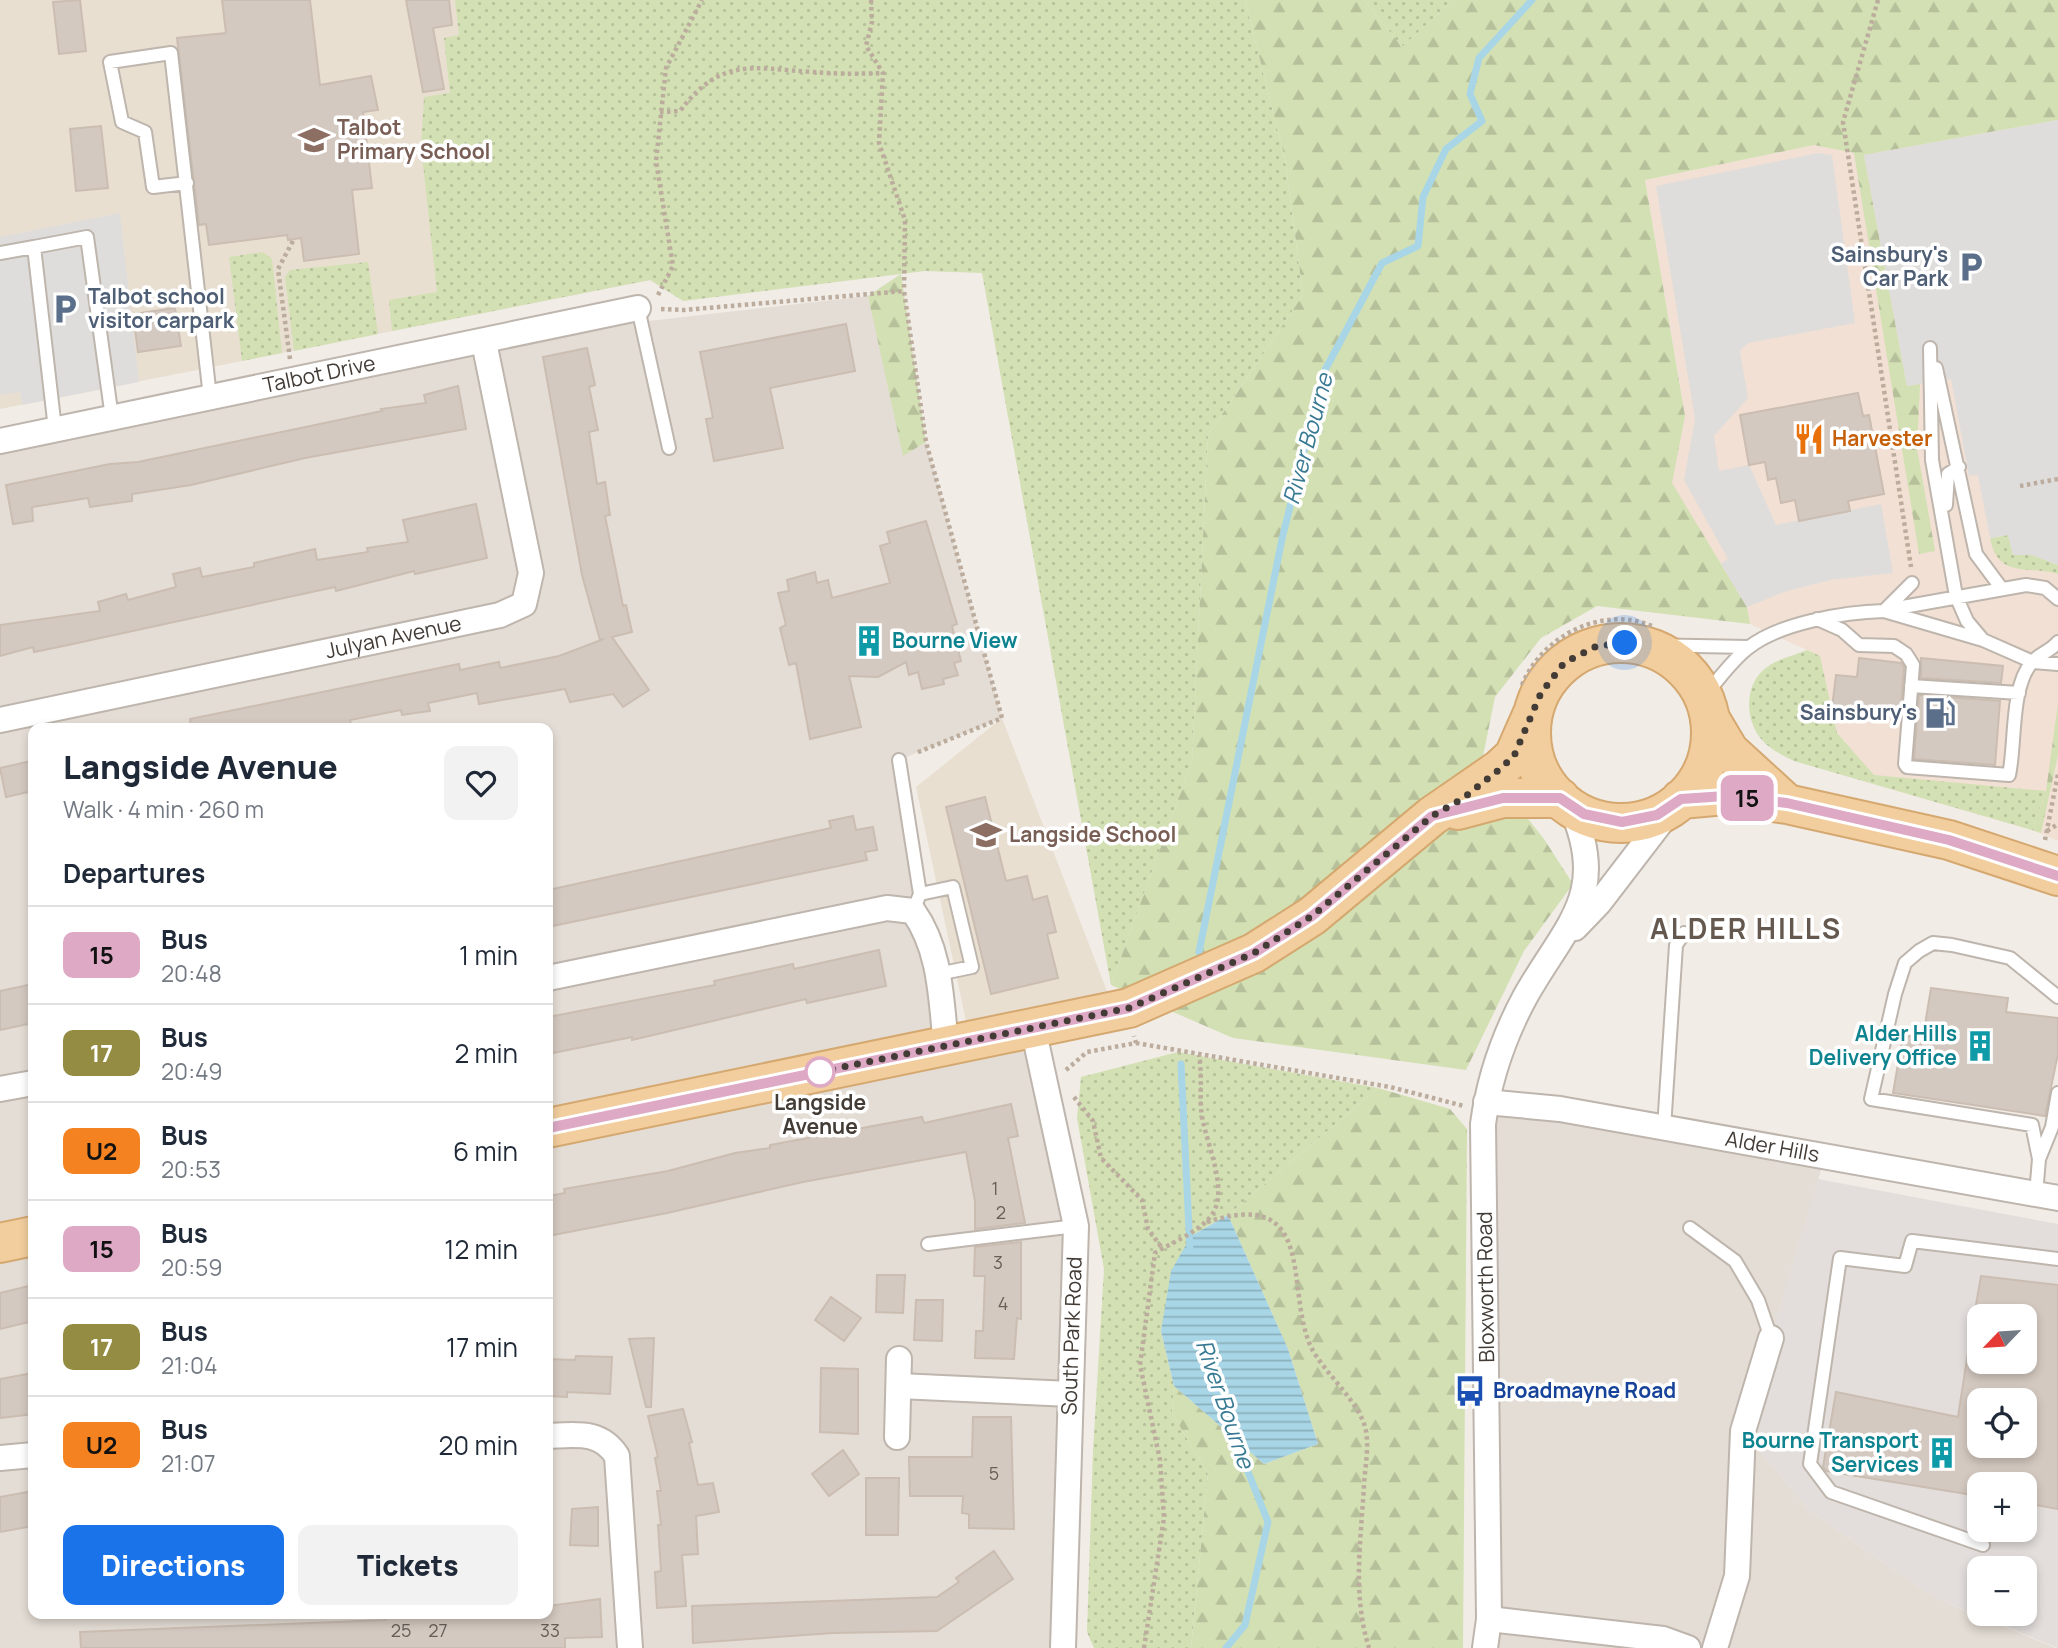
<!DOCTYPE html>
<meta charset="utf-8">
<style>
body{margin:0;font-family:Manrope,sans-serif;background:#f2f2f3;color:#1f2937;height:100vh;display:flex;flex-direction:column;font-size:26px;white-space:nowrap}
*{box-sizing:border-box;margin:0}
p{font-size:23px;color:#747a83}
.icon{flex:none;width:38px;height:38px;fill:none;stroke:currentColor;stroke-width:2;stroke-linecap:round;stroke-linejoin:round}
.map{position:relative;flex:1;overflow:hidden}
.sheet{position:absolute;left:28px;top:723px;width:525px;height:896px;display:flex;flex-direction:column;background:#fff;border-radius:14px;box-shadow:0 4px 10px #0003}
.sheet>*{flex:none}
.badge{padding:0 14px;border-radius:10px;font-size:24px;line-height:46px}
.needle{width:46px;rotate:245deg}
.buttons{position:absolute;left:1967px;top:1304px;display:grid;gap:14px}
.buttons a{display:grid;place-items:center;width:70px;height:70px;border-radius:14px;background:#fff;box-shadow:0 4px 10px #0003;font-size:35px}
.you{position:absolute;width:35px;height:35px;margin:-18px;border:5px solid #fff;border-radius:50%;background:#1a73e8;box-shadow:0 0 0 10px #1a73e833}
.map>.badge{position:absolute;translate:-50% -50%;box-shadow:0 0 0 4px #fff}
h2{padding:0 35px;font-size:26px;line-height:63px}
.round{display:grid;place-items:center;flex:none;width:74px;height:74px;border-radius:14px;background:#f2f2f3}
.summary{display:flex;align-items:center;justify-content:space-between;height:119px;padding:0 35px}
h1{font-size:33px;font-weight:800;line-height:52px}
.action{display:flex;gap:14px;margin-top:auto;padding:14px 35px}
.action a{flex:1;height:80px;border-radius:14px;background:#1a73e8;color:#fff;font-size:28px;font-weight:800;line-height:80px;text-align:center}
.action a+a{background:#f2f2f3;color:#1f2937}
ul{padding:0;list-style:none}
li{display:flex;align-items:center;gap:21px;height:98px;padding:0 35px;border-top:2px solid #e0e1e3}
li div{flex:1}
li b{display:block;font-size:26px}
li em{font-style:normal}
li .badge{min-width:77px;font-weight:700;text-align:center}
.map>svg:first-child{display:block}
</style>
<div class="map">
<svg width="2058" height="1648" viewBox="0 0 2058 1648">
<defs>
<pattern id="green-dots" width="8" height="8" patternUnits="userSpaceOnUse" patternTransform="scale(1.75)"><rect width="8" height="8" fill="#d3e0b3"/><path d="M2 2h.1M6 6h.1" fill="none" stroke="#b6c19b" stroke-width="1.8" stroke-linecap="round"/></pattern>
<pattern id="forest-firs" width="22" height="20" patternUnits="userSpaceOnUse" patternTransform="scale(1.75)"><rect width="22" height="20" fill="#d3e0b3"/><path d="M5 1l3.5 6h-7zM16 11l3.5 6h-7z" fill="#b6c19b"/></pattern>
<pattern id="water-rules" width="6" height="5" patternUnits="userSpaceOnUse" patternTransform="scale(1.75)"><rect width="6" height="5" fill="#a9d6e7"/><path d="M0 2.5h6" fill="none" stroke="#8bafbc"/></pattern>
</defs>
<rect width="100%" height="100%" fill="#f1ece6"/>
<path fill="#e4ddd5" fill-rule="evenodd" d="M901,274l25,168 76,276 -103,42 48,285 86,-17 43,198 -13,422h-1063v-1196l640,-130 228,-26zM33,728h515v886h-515z
M1486,1102l339,55 -82,274 67,80 123,86 123,51h-571z"/>
<path fill="#f1e0d3" d="M2058,120v721l-26,-11 -148,-43 -47,-54 -17,-77 -70,-32 -3,-17 -76,-124 14,-67 -40,-236 169,-35 50,10z"/>
<path fill="#e3dedb" fill-rule="evenodd" d="M1818,1179l240,45v424l-125,-51 -123,-86 -67,-80zM1979,1316h46v46h-46zM1979,1400h46v46h-46zM1979,1484h46v46h-46zM1979,1568h46v46h-46z"/>
<path fill="#e8dfd1" d="M0,0h606l44,280 -650,129z
M1002,718l108,281 -141,36 -53,-248z"/>
<path fill="url(#green-dots)" d="M455,0h790l40,159 18,136 -95,140 -16,325 -81,225 -129,-712 -57,-2 -242,30 -33,-21 -258,51 -3,-31 48,-8 -16,-146 3,-49 26,-4 -6,-55 15,-3z
M1364,0h89l-51,47z
M263,252l9,7 10,94 -40,8 -13,-104z
M368,262l10,72 -84,17 -9,-74 5,-7z
M2008,535l5,20h19l26,10v9c-32,-9 -60,5 -68,-36z
M1807,650l13,6 17,77 37,42 172,16 -14,39 -238,-69c-12,-6 -23,-11 -32,-21 -18,-20 -18,-57 5,-73 11,-8 28,-12 40,-17z
M1178,1052l200,36 -150,127 -37,21 -30,95 13,55 -2,27 36,61 -17,174h-97l-7,-16 6,-181 11,-182 -27,-151 4,-41z"/>
<path fill="url(#forest-firs)" d="M1245,0h119l38,47 51,-47h605v120l-194,35 43,231 13,-2 -3,64 18,103 -16,3 -65,-401 -40,-8 -169,35 40,236 -13,67 75,124 3,17 -153,-18 -56,32 -46,59 -13,64 62,78 29,45 -49,67 -58,119 -233,-32 -122,-53 81,-225 16,-325 95,-140 -18,-136z
M901,274l25,168 -23,14 -35,-160z
M2058,703v52l-17,78 -9,-3 14,-39z
M1378,1088l72,21 17,20 -4,519h-272l17,-174 -36,-61 2,-27 90,78 54,-20 -30,-95 -60,-134z"/>
<path fill="#dfdddb" d="M2058,120v445l-26,-10h-19l-5,-20 -18,3 -12,-63 -9,1 -18,-97 -44,7 -43,-231z
M1818,153l14,2 23,168 -107,20 -8,8 8,47 -34,38 5,35 30,-6 27,60 105,-21 12,69 -63,7 -46,12 -37,15 -26,-43 7,-5 -44,-79 11,-61 -39,-233z
M120,213l19,169 -117,23 -2,-13 -20,3v-158z"/>
<path fill="url(#water-rules)" d="M1228,1215l60,134 30,95 -54,20 -90,-78 -13,-55 10,-60 20,-35z"/>
<g fill="none" stroke-linecap="round" stroke-linejoin="round">
<path stroke="#a9d6e7" stroke-width="7" d="M1199,952l83,-413 41,-165 59,-111 36,-17 5,-49 23,-48 36,-28 -12,-27 9,-36 53,-58
M1181,1064l9,186
M1226,1648l19,-23 23,-103 -35,-88"/>
</g>
<path fill="#d4c9c0" stroke="#cbbdb1" stroke-width="2" fill-rule="evenodd" d="M80,0l6,51 -27,3 -6,-52z
M222,0h88l10,85 51,-9 7,34 -15,2 9,76 -20,2 7,64 -55,7 -3,-23 -13,2 -1,-5 -78,10 -3,-21 -7,1 -22,-187 49,-5z
M406,0h43l3,25 -19,3 11,61 -21,3z
M101,126l7,62 -32,3 -6,-62z
M175,308l6,38 -43,6 -5,-38z
M846,324l9,47 -85,17 13,60 -69,13 -8,-42 7,-1 -13,-66z
M587,348l8,37 -6,2 9,43 -9,2 8,52 8,-2 5,33 -5,1 18,90 3,-1 6,27 -20,5 37,53 -26,17 -10,-13 -43,8 -5,-13 -86,15 -2,-11 -49,10 2,8 -28,4 -1,-5 -51,10 1,6 -13,2h-147l-1,-9 269,-55 1,6 39,-8 1,6 59,-12 45,-17 -4,1 -18,-65 -39,-218z
M458,386l8,43 -161,29 -114,27 -59,9v7l-42,6 -2,-9 -56,9 1,14 -20,3 -7,-39 104,-21 28,-2 244,-51 -1,-2 45,-6 -2,-8z
M1858,393l5,23 6,-1 15,79 -36,7 2,10 -51,10 -4,-21 -14,3 -5,-25 -8,2 -3,-18 -16,3 -9,-50z
M476,504l11,54 -72,16 -1,-3 -78,20 -1,-4 -267,58 -34,7 -1,-5 -33,9v-31l100,-14 -2,-9 28,-8 2,6 48,-13 -3,-13 27,-6 2,9 52,-10v-4l61,-14 2,11 51,-8 -1,-4 41,-6 -5,-22z
M926,521l31,103 -5,2 9,35 -7,2 4,12 -15,4 1,5 -22,5 -4,-17 -9,3 -3,-13 -28,15 -29,-1 12,51 -51,12 -14,-76 -7,2 -9,-37 6,-3 -8,-32 11,-2 -2,-11 28,-8 2,11 11,-3 4,18 58,-15 -10,-37 10,-3 -3,-11z
M1859,658l42,5 3,4 -4,51 -49,-6 -1,6 -19,-2 5,-41 21,2z
M1921,658l82,8 -2,17 -80,-5z
M1919,695l81,6 -5,64 -81,-6z
M31,761l2,30 -27,6 -6,-29z
M985,797l21,84 21,-5 6,24 14,-4 9,36 -9,2 11,44 -67,16 -45,-187z
M853,816l3,14 17,-3 4,23 -12,2 2,8 -319,67v-37l283,-62 -2,-7z
M879,950l7,36 -79,17 -1,-4 -174,41v-3l-84,17v-37l167,-32 -1,-4 79,-17 1,5z
M33,984v39l-33,7v-39z
M1931,988l77,10 -2,14 52,6v36l-13,62 -152,-23 10,-58 20,2z
M1011,1104l7,32 -10,2 17,85 -50,6v-28l-9,-49 -163,30 -136,31 -119,23v-40l17,-3 -1,-4 104,-18 67,-18 35,-5v-3l152,-28 2,6z
M1021,1242v77l-4,-1 -3,41 -39,-1 1,-27h7l2,-55h-11l1,-29z
M877,1275h28l-2,38 -27,-1z
M1981,1276l77,9v224l-33,-6v-19h-46v12l-153,-25 -3,-4 13,-75 122,25 10,-65 11,1v9h46v-46h-51zM1979,1400h46v46h-46z
M33,1285v36l-33,8v-36z
M831,1297l30,21 -17,23 -29,-21z
M916,1300h27l-1,41 -28,-1z
M654,1338l-3,69h-5l-17,-68z
M576,1356l36,1 -2,37 -43,-2v5l-19,-1v-37l27,1z
M821,1368l37,1v65l-38,-2z
M33,1373v41l-33,4v-39z
M683,1409l9,33 -3,1 9,42 15,-2 6,29 -23,4 2,38 -16,1 4,51 -29,2 -2,-36 6,-1 -3,-46h3l-4,-34h4l-6,-33 3,-1 -10,-41z
M973,1417h38l3,112 -45,-1v-14l-7,-1 1,-17h-53l-1,-39h63z
M843,1450l16,24 -30,22 -17,-22z
M866,1478h33l-1,57h-32z
M33,1491v35l-33,6v-35z
M598,1507v39l-28,-1 2,-36z
M994,1551l19,28 -76,52 -104,2 -140,10 -1,-37 245,-9 22,-15 -3,-4z
M600,1599l2,38 -37,1v10h-484l-1,-16 305,-12v-6h67v3l96,-3v-8z"/>
<g fill="none" stroke-linecap="round" stroke-linejoin="round">
<defs>
<path id="service" d="M187,183l-34,4 -8,-55 -23,-10 -12,-60 61,-9 39,344
M0,253l34,-6
M638,308l31,140
M1930,348l2,112 24,136 11,25 16,19
M1936,368l40,186 26,35
M55,429l-21,-182 53,-10 25,181
M1946,505l2,-31 11,-7
M1886,610l140,-25 19,3 13,11
M1884,611l99,29 50,22 25,2
M1817,619l25,11 17,15 35,1 12,8 7,11 -8,99 2,3 102,8c7,-32 1,-87 23,-113 7,-8 19,-11 26,-20
M1643,645l106,2
M1911,686l108,7
M1703,697c15,-16 28,-36 45,-49 31,-25 97,-36 136,-37l28,-28
M899,760l21,134 -7,17
M920,894l33,-7 19,80 -34,7
M1664,1128l12,-183 8,-12
M2039,1159l-7,-34 -161,-26 24,-105 10,-31 14,-12 14,-8 19,2 58,13 48,39
M2036,1194l3,-35 13,-32 6,-34
M1690,1228l45,33 23,39 13,38
M928,1244l148,-18
M1983,1545l-152,-53 -21,-28 30,-206 65,8 7,-25 146,18"/>
<g id="minor">
<path id="s1" d="M0,441l638,-133"/>
<path id="s2" d="M0,720l500,-105 24,-11 7,-31 -47,-231"/>
<path d="M1575,928l24,-25 76,-99"/>
<path d="M548,978l339,-70 26,3c28,39 28,88 33,135"/>
<path d="M1033,1028l43,198 -13,422"/>
<path d="M0,1089l33,-6"/>
<path id="s3" d="M1486,1102l74,7 498,89"/>
<path d="M899,1386l171,8"/>
<path d="M548,1436c28,-1 52,-6 69,20l13,192"/>
<path d="M897,1437l2,-78"/>
<path d="M0,1458l33,-3"/>
<path d="M1489,1619l174,20 25,9"/>
<path d="M1485,1648l4,-29 -6,-495c6,-45 21,-88 42,-127 41,-73 85,-102 46,-190"/>
<path d="M1715,1648l22,-72 6,-145 28,-93"/>
</g>
<path id="primary" d="M1531 733a90 90 0 1 1 180 0a90 90 0 1 1-180 0Z
M1710,719l19,32 58,53
M1681,799l44,-4 62,9 162,36 109,36
M1458,810l45,-12h57
M548,1128l581,-120 125,-55 58,-37 120,-100 68,-47 14,-13 19,-43
M0,1243l33,-7"/>
</defs>
<use href="#service" stroke="#beb5ad" stroke-width="16"/>
<use href="#minor" stroke="#beb5ad" stroke-width="28"/>
<use href="#primary" stroke="#d5a870" stroke-width="42"/>
<path stroke="#bbac9d" stroke-width="4.5" stroke-dasharray="3.5 3.5" stroke-linecap="butt" d="M871,0l1,22 -6,24 17,27 -4,70 26,77 -1,71
M1878,0l-35,122 68,445
M660,112l20,-1c41,-54 71,-43 132,-39 23,2 47,2 71,1
M658,295l15,-29 -17,-105 10,-93 36,-68
M661,309l23,1 220,-19 22,151 76,276 -86,35
M290,359l-12,-90 16,-30
M2020,486l38,-7
M1522,685c20,-49 80,-80 130,-59
M2047,831l11,-7
M2045,840l13,-66
M1136,1043l254,44 74,19
M1066,1070l21,-18 49,-9 -2,-7
M1074,1097l19,24 8,37 41,42 6,29 14,19
M1207,1222c112,-36 77,67 104,125 13,26 50,56 55,84 3,18 -1,36 -2,54 -3,56 -12,108 5,163
M1144,1648l20,-130 -4,-58 -20,-95 15,-112c17,-11 52,-24 60,-44 12,-27 -12,-72 -14,-101 -1,-18 1,-35 -2,-53"/>
<use href="#service" stroke="#fff" stroke-width="12"/>
<use href="#minor" stroke="#fff" stroke-width="24"/>
<use href="#primary" stroke="#f2ce9e" stroke-width="38"/>
</g>
<g fill="none" stroke-linecap="round" stroke-linejoin="round">
<defs>
<path id="line" d="M548,1128l581,-120 125,-55 58,-37 120,-100 71,-18h57l24,16 38,8 35,-7 24,-16 44,-3 62,7 162,37 109,36"/>
</defs>
<use href="#line" stroke="#fff" stroke-width="16"/>
<use href="#line" stroke="#dea9c5" stroke-width="10"/>
<path stroke="#433c36" stroke-width="7" stroke-dasharray="0 12.6" d="M820,1072l-6,1 315,-65 125,-55 58,-37 120,-100 30,-17 38,-30 14,-13 27,-63 23,-30 33,-17 28,-3"/>
</g>
<defs>
<symbol id="school-bare" viewBox="-9 -9 18 18"><path d="M0-5L7-2L0 1L-7-2ZM-4 1L0 2.5L4 1V4Q0 6-4 4Z" fill="#8d6e63" stroke="#fff" stroke-width="2.5" paint-order="stroke"/></symbol>
<symbol id="parking-bare" viewBox="-9 -9 18 18"><path d="M-3.5-5.5H1a3.5 3.5 0 0 1 0 7H-1V5.5H-3.5ZM-1-3.4V-.6H.8a1.4 1.4 0 0 0 0-2.8Z" fill="#5c6f8a" stroke="#fff" stroke-width="2.5" paint-order="stroke"/></symbol>
<symbol id="restaurant-bare" viewBox="-9 -9 18 18"><path d="M-5-6h1v4h1v-4h1v4h1v-4h1v5L-1.5 .5V6h-2V.5L-5-1ZM5-6V6H3V1.5H1.5Q1.5-4 5-6Z" fill="#e8710a" stroke="#fff" stroke-width="2.5" paint-order="stroke"/></symbol>
<symbol id="building-bare" viewBox="-9 -9 18 18"><path d="M-4-6H4V6H1V3H-1V6H-4ZM-2.5-4.3h1.7v1.8h-1.7ZM.8-4.3h1.7v1.8H.8ZM-2.5-1h1.7V.8h-1.7ZM.8-1h1.7V.8H.8Z" fill="#0f9aa8" stroke="#fff" stroke-width="2.5" paint-order="stroke"/></symbol>
<symbol id="fuel-bare" viewBox="-9 -9 18 18"><path d="M-5.5-6h7V0h2V4h1.3V-2.5L3-4.5l.8-.8L6-3V5H2.5V1h-1V6h-7ZM-4.2-4.7v3.2H.2V-4.7Z" fill="#5c6f8a" stroke="#fff" stroke-width="2.5" paint-order="stroke"/></symbol>
<symbol id="bus-bare" viewBox="-9 -9 18 18"><path d="M-5-6H5V4H4V6H2V4H-2V6H-4V4H-5ZM-3.5-4V0h7V-4ZM-3.5 1.2v1.5H-2V1.2ZM2 1.2v1.5H3.5V1.2Z" fill="#1a4fb4" stroke="#fff" stroke-width="2.5" paint-order="stroke"/></symbol>
</defs>
<g fill-rule="evenodd">
<use href="#school-bare" x="292" y="118" width="44" height="44"/>
<use href="#parking-bare" x="1949" y="245" width="44" height="44"/>
<use href="#parking-bare" x="43" y="287" width="44" height="44"/>
<use href="#restaurant-bare" x="1787" y="417" width="44" height="44"/>
<use href="#building-bare" x="847" y="619" width="44" height="44"/>
<use href="#fuel-bare" x="1918" y="691" width="44" height="44"/>
<use href="#school-bare" x="964" y="813" width="44" height="44"/>
<use href="#building-bare" x="1958" y="1024" width="44" height="44"/>
<use href="#bus-bare" x="1448" y="1369" width="44" height="44"/>
<use href="#building-bare" x="1920" y="1431" width="44" height="44"/>
</g>
<circle fill="#fff" stroke="#dea9c5" stroke-width="3.5" cx="820" cy="1072" r="14"/>
<g text-anchor="middle" stroke-width="7" stroke-linejoin="round" paint-order="stroke">
<g font-size="18" fill="#675f58">
<text x="995" y="1195">1</text>
<text x="1001" y="1219">2</text>
<text x="998" y="1269">3</text>
<text x="1003" y="1310">4</text>
<text x="994" y="1480">5</text>
<text x="401" y="1637">25</text>
<text x="438" y="1637">27</text>
<text x="550" y="1637">33</text>
</g>
<g font-size="21" font-weight="bold" fill="#785e54" stroke="#fff" text-anchor="start">
<text x="337" y="135">Talbot<tspan x="337" dy="24">Primary School</tspan></text>
<text x="1009" y="842">Langside School</text>
</g>
<g font-size="21" font-weight="bold" fill="#4e5e75" stroke="#fff" text-anchor="end">
<text x="1948" y="262">Sainsbury's<tspan x="1948" dy="24">Car Park</tspan></text>
<text x="88" y="304" text-anchor="start">Talbot school<tspan x="88" dy="24">visitor carpark</tspan></text>
<text x="1917" y="720">Sainsbury's</text>
</g>
<g font-size="21" fill="#433c36" stroke="#fff">
<text dy="7" stroke="none"><textPath href="#s1" startOffset="326">Talbot Drive</textPath></text>
<text dy="7" stroke="none"><textPath href="#s2" startOffset="402">Julyan Avenue</textPath></text>
<text dy="7" stroke="none"><textPath href="#s3" startOffset="290">Alder Hills</textPath></text>
<text transform="translate(1486 1287) rotate(-91)" y="7">Bloxworth Road</text>
<text transform="translate(1072 1336) rotate(-88)" y="7">South Park Road</text>
</g>
<g font-size="21" font-weight="bold" fill="#c56008" stroke="#fff" text-anchor="start">
<text x="1832" y="446">Harvester</text>
</g>
<g font-size="21" font-weight="bold" fill="#0d838f" stroke="#fff" text-anchor="end">
<text x="892" y="648" text-anchor="start">Bourne View</text>
<text x="1957" y="1041">Alder Hills<tspan x="1957" dy="24">Delivery Office</tspan></text>
<text x="1919" y="1448">Bourne Transport<tspan x="1919" dy="24">Services</tspan></text>
</g>
<g font-size="21" font-weight="bold" fill="#433c36" stroke="#fff">
<text x="820" y="1110">Langside<tspan x="820" dy="24">Avenue</tspan></text>
</g>
<g font-size="21" font-weight="bold" fill="#164399" stroke="#fff" text-anchor="start">
<text x="1493" y="1398">Broadmayne Road</text>
</g>
<g font-size="23" font-style="italic" fill="#387993" stroke="#fff">
<text transform="translate(1308 439) rotate(-75)" y="8">River Bourne</text>
<text transform="translate(1225 1404) rotate(71)" y="8">River Bourne</text>
</g>
<g font-size="28" font-weight="bold" letter-spacing="2" fill="#64584f" stroke="#fff">
<text x="1746" y="939">ALDER HILLS</text>
</g>
</g>
</svg>
<div class="buttons">
<a><svg class="needle" viewBox="-14 -14 28 28"><path d="M0-13l5 13h-10z" fill="#e53935"/><path d="M0 13l5-13h-10z" fill="#747a83"/></svg></a>
<a><svg class="icon" aria-label="locate" viewBox="0 0 24 24"><circle cx="12" cy="12" r="6"/><path d="M12 2v4M12 18v4M2 12h4M18 12h4"/></svg></a>
<a>+</a>
<a>−</a>
</div>
<div class="you" style="left:1625px;top:643px"></div>
<b class="badge" style="left:1747px;top:798px;background:#dea9c5;color:#111">15</b>
<section class="sheet">
<div class="summary"><div><h1>Langside Avenue</h1><p>Walk · 4 min · 260 m</p></div><a class="round"><svg class="icon" aria-label="heart" viewBox="0 0 24 24"><path d="M12 20l-8-8c-3-5 5-10 8-4 3-6 11-1 8 4z"/></svg></a></div>
<h2>Departures</h2>
<ul>
<li><span class="badge" style="background:#dea9c5;color:#111">15</span><div><b>Bus</b><p>20:48</p></div><em>1 min</em></li>
<li><span class="badge" style="background:#938c42;color:#fff">17</span><div><b>Bus</b><p>20:49</p></div><em>2 min</em></li>
<li><span class="badge" style="background:#f58220;color:#111">U2</span><div><b>Bus</b><p>20:53</p></div><em>6 min</em></li>
<li><span class="badge" style="background:#dea9c5;color:#111">15</span><div><b>Bus</b><p>20:59</p></div><em>12 min</em></li>
<li><span class="badge" style="background:#938c42;color:#fff">17</span><div><b>Bus</b><p>21:04</p></div><em>17 min</em></li>
<li><span class="badge" style="background:#f58220;color:#111">U2</span><div><b>Bus</b><p>21:07</p></div><em>20 min</em></li>
</ul>
<div class="action"><a>Directions</a><a>Tickets</a></div>
</section>
</div>
